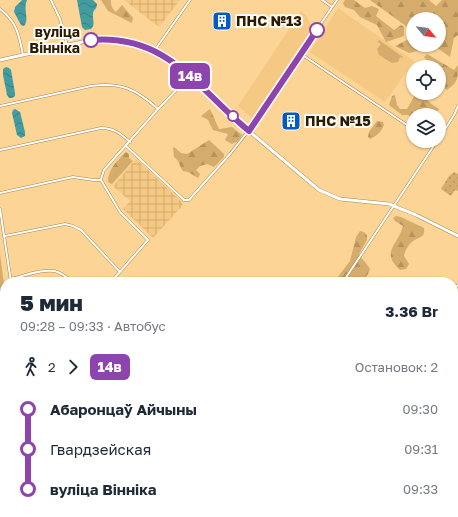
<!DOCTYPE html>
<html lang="ru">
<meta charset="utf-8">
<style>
body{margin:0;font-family:"Golos Text",sans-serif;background:#f2f2f3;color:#1f2937;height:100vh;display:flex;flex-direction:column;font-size:15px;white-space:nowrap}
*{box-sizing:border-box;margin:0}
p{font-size:13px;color:#747a83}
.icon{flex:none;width:22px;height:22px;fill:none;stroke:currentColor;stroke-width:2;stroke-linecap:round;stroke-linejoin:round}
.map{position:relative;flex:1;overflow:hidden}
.details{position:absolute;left:0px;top:277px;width:458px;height:240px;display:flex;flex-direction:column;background:#fff;border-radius:16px 16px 0 0;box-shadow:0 1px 3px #0004}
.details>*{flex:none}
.badge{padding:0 8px;border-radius:6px;font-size:14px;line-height:26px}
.needle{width:26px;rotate:119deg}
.buttons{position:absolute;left:406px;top:12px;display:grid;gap:8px}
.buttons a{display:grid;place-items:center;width:40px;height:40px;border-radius:50%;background:#fff;box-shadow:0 1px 3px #0004;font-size:20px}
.map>.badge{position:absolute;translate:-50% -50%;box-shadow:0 0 0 2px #fff}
.legs{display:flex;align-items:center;gap:6px;height:44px;padding:0 20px;font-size:13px}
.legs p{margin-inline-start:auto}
.overview{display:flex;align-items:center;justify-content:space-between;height:68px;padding:0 20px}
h1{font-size:22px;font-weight:800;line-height:30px}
ul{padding:0 20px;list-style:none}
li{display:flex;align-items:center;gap:14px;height:40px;font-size:15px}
li i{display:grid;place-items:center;width:6px;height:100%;margin:0 5px;background:currentColor}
li i::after{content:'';width:10px;height:10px;margin:-5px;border:3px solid;border-radius:50%;background:#fff}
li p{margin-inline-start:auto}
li:first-child i{background:linear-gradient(#0000 50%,currentColor 0)}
li:last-child i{background:linear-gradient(currentColor 50%,#0000 0)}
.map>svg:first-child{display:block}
</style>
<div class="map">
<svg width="458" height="517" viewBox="0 0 458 517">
<defs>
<pattern id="industrial-grid" width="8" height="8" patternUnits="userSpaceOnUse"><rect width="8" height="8" fill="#f5c983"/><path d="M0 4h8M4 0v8" fill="none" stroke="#d2ac70"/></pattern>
<pattern id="forest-firs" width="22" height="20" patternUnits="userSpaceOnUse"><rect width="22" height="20" fill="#d5ac6c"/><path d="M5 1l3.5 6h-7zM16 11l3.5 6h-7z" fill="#b7935c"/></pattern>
<pattern id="park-dots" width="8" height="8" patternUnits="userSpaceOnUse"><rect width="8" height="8" fill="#d5ac6c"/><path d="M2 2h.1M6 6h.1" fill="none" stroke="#b7935c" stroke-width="1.8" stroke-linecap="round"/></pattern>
<pattern id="water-waves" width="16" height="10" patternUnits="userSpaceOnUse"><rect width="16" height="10" fill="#439c9f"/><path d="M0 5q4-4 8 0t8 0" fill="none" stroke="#387e7f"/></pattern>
</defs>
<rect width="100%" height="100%" fill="#fcd495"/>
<path fill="#f5c983" d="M338,8l76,53 -29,41 -75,-50z
M301,11l5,4 6,13 -60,90 -14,-12z"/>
<path fill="url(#industrial-grid)" d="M124,0h56l-21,27z
M136,159l45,42 2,4 -30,33 -30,-29 7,-8 -17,-15z
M458,356v161h-142l-1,-5h138v-155z
M189,512h64l-4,5h-63z"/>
<path fill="url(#forest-firs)" d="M101,0h10c-1,4 2,10 5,12l6,-7 11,13 -1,5 -24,-12z
M345,0h9l11,8 7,-2 7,3 -3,7 18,14 7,-5 3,2v9l-18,6 -9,-17 -17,-8 -6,-7 -9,-3 -2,-4z
M370,0h59l7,6 6,-6h16v35l-4,3 -4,19 -17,-12h6v-26h-26v12z
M407,40l6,3v2h7l-3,6 -8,2 -14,-7z
M427,54l27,16 4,-5c0,14 0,17 -11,25l-8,-6 1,-10 -1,-1v-6h-6l-9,-10z
M416,93c9,0 8,2 12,8 3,3 8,6 11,8l-2,6h-24v4l-5,-4h-6l-13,-10 3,-9 3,-1 2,10 3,4h7z
M210,109l9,20 13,-2 10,8 -4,6 -6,3 -7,-4 3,-6 -15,-4 -5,-10 -7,-4z
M377,121l6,1 1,3c-3,7 -7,11 -14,14l-2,-2 1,-5z
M209,140l15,14v3l-10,10 -7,-3 -7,2 -4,4 4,4 -2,4 -10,-6 -5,-1c-4,-5 -3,-10 -9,-14l-1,-9 1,-1 7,6 6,1z
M126,152l3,2v4l4,3 -21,23 -4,-2c0,-13 9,-21 18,-30z
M396,216l5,1 23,11c2,10 -6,9 -12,14 -4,3 -7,9 -8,14l5,8 -3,5 -6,1c-20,-18 -2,-25 3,-44l-8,-5 -2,-3z
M360,231l4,1 3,3v5l-8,14c3,6 8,9 11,15l-2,5 -6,8h-28l16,-21 6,-24z
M0,254l5,38v60l-5,1z
M5,363v149h32l-4,5h-33v-153z"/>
<path fill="url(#park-dots)" d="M454,172l4,2v17l-3,-1 -4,6 -10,-7 8,-13z"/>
<path fill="#d5ac6c" d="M379,40l24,17 -1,1 -2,-1 -2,5 -6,1 -13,-8 -2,-6 4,-5 -3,-2z"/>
<path fill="url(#water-waves)" d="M22,0h5c-4,8 2,18 -2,25l-2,1 -2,-1 -7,-13 1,-5z
M77,0h16l4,4c0,5 -3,5 -4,9 -1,7 3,11 -2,16l-6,1 -3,-3z
M6,67l3,1 2,2 4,23v3l-3,2h-3l-2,-3 -4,-20v-6z
M15,109l5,3 5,20v4l-4,2 -4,-3 -5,-22 1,-3z"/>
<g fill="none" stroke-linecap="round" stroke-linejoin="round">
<defs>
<path id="street" d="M51,0l9,19 7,26
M322,0l10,7
M0,9c17,13 19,26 23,46
M155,50l35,-50
M301,54l112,75
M0,106l91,-20c30,-4 45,3 67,23
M439,139l15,-24 4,-9
M431,141l4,3
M126,146l56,52 2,2h5l41,-46 15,-19 92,-135
M0,150l101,-22c13,0 20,6 29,14
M101,179l3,-9 54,-61 31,-32
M0,193l73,-16 21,3h7l19,32 28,28 -37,42
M0,209l11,73
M5,236l60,-12 8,2 8,4 39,42
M11,279c13,-3 29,-10 43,-8 7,1 14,7 19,11
M343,282l94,-141
M453,289l5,-4
M453,354h5
M186,517l3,-5"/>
<path id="secondary" d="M0,60l91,-20h29l29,8 23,13 71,65 76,64 21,9 49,5 27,11 42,21"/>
</defs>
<use href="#street" stroke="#a88346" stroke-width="3"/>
<use href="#secondary" stroke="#a88346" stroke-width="4"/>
<use href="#street" stroke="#fff" stroke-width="2"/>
<use href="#secondary" stroke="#fff" stroke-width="3"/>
</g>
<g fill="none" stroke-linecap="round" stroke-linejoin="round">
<defs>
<path id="line-1" d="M91,40c77,-6 106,48 158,91l68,-101"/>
</defs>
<use href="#line-1" stroke="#fff" stroke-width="9"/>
<use href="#line-1" stroke="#8e44ad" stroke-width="6"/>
</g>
<defs>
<symbol id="building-square" viewBox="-11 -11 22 22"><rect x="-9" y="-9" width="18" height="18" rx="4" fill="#025ac4" stroke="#fffbf5"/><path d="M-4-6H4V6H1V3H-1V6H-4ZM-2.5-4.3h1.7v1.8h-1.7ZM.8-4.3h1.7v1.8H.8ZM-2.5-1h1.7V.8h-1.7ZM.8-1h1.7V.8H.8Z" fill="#fff"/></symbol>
</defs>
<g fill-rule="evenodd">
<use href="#building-square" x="211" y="10" width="22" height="22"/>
<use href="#building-square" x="280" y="110" width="22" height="22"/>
</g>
<g fill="#fff" stroke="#8e44ad" stroke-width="2">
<circle cx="317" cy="30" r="7"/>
<circle cx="91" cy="40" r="7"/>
<circle cx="233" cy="116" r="5"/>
</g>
<g text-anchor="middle" stroke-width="4" stroke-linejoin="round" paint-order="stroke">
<g font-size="14" font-weight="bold" fill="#2a1b02" stroke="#fffbf5" text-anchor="start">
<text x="236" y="26">ПНС №13</text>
<text x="305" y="126">ПНС №15</text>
</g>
<g font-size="14" font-weight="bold" fill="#2a1b02" stroke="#fffbf5" text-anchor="end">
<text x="80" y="37">вуліца<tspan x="80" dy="16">Вінніка</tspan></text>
</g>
</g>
</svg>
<div class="buttons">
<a><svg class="needle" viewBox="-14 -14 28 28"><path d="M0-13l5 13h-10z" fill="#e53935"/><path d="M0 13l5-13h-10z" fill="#747a83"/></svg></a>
<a><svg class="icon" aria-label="locate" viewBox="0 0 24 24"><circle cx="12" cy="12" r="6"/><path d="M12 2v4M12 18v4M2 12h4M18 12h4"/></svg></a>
<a><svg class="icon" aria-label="layers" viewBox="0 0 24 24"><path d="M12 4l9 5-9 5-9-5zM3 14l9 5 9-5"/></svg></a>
</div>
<b class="badge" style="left:190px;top:76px;background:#8e44ad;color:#fff">14в</b>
<section class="details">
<div class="overview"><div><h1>5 мин</h1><p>09:28 – 09:33 · Автобус</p></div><b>3.36 Br</b></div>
<div class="legs"><svg class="icon" aria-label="walk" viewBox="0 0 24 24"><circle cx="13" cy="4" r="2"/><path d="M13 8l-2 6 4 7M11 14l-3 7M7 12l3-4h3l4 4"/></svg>2<svg class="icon" aria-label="forward" viewBox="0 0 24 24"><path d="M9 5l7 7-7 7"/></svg><b class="badge" style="background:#8e44ad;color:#fff">14в</b><p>Остановок: 2</p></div>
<ul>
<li><i style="color:#8e44ad"></i><b>Абаронцаў Айчыны</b><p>09:30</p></li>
<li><i style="color:#8e44ad"></i><span>Гвардзейская</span><p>09:31</p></li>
<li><i style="color:#8e44ad"></i><b>вуліца Вінніка</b><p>09:33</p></li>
</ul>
</section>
</div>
